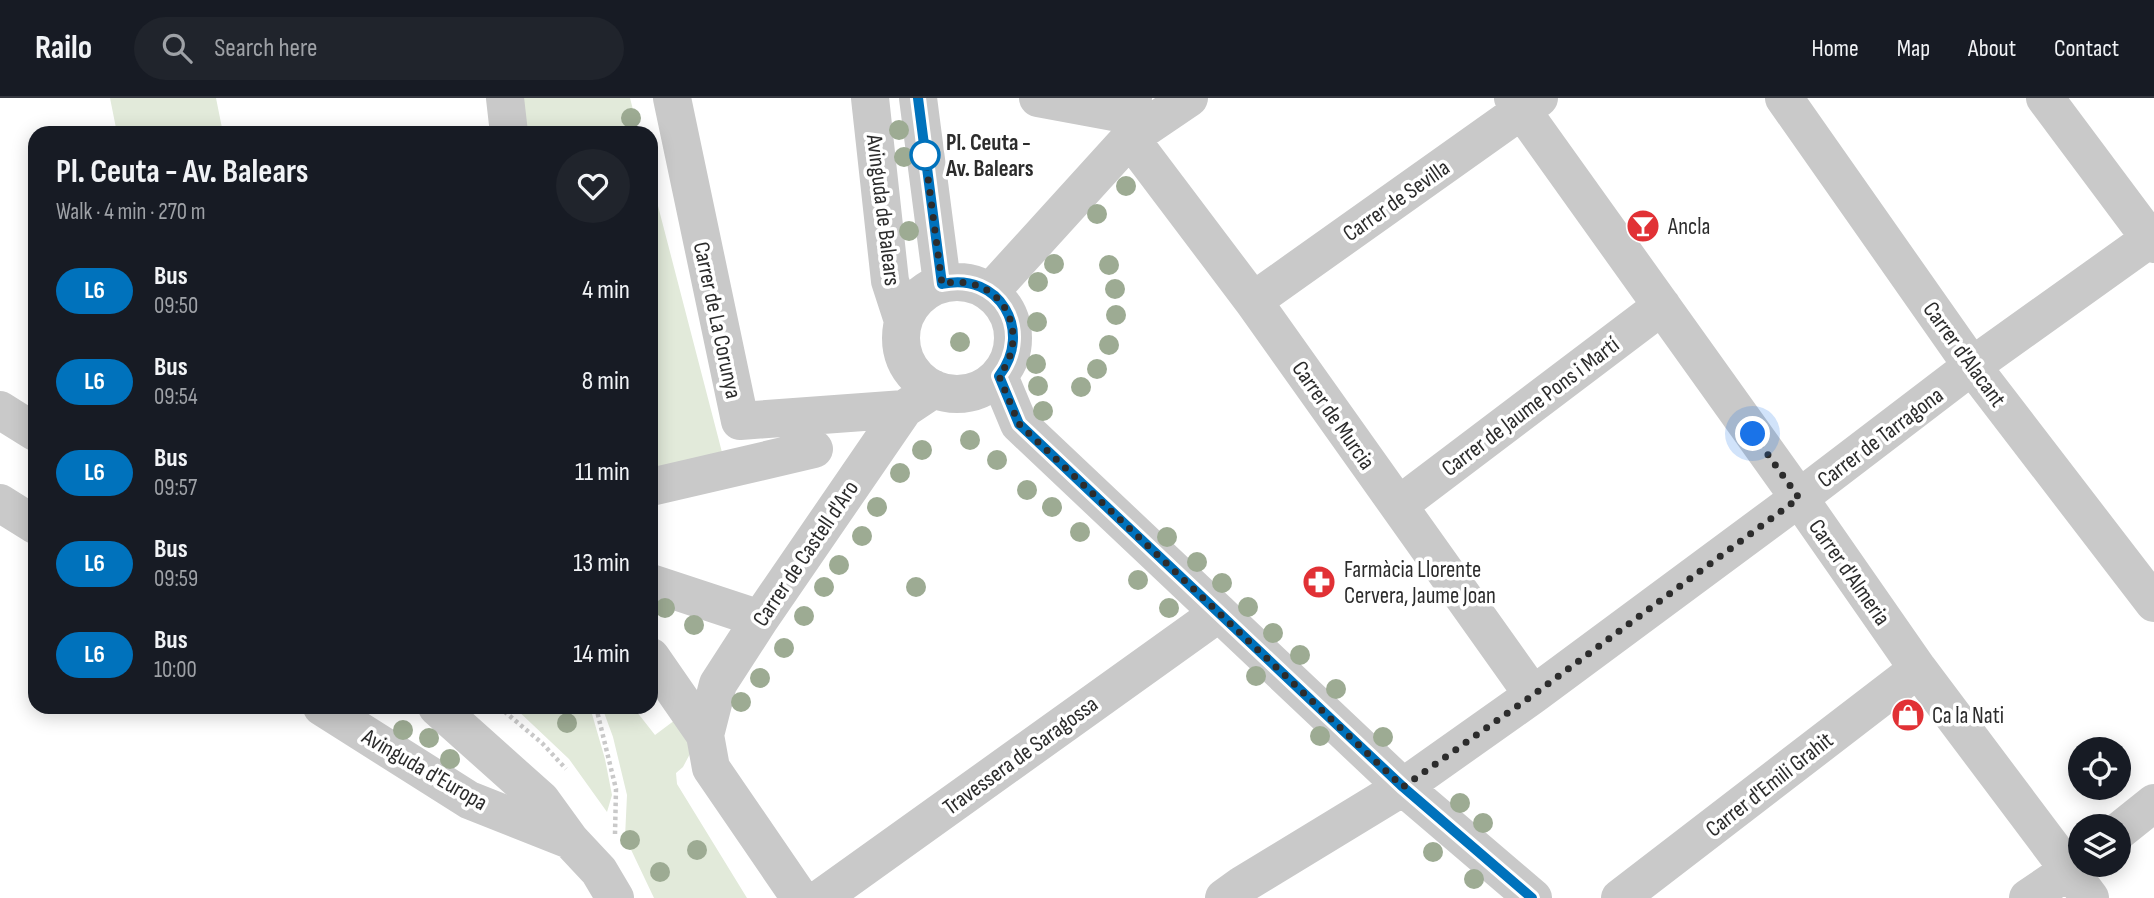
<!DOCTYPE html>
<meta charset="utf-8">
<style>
body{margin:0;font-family:"Sofia Sans Condensed",sans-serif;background:#20242c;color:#f1f3f6;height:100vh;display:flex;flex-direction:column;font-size:26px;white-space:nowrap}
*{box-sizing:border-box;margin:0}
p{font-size:23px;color:#9ea1a6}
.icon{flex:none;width:38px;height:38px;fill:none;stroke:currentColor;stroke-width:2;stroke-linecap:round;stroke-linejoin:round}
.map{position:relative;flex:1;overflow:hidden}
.drawer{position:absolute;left:28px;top:28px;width:630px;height:588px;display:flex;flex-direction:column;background:#171b24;border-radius:21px;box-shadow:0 4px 18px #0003}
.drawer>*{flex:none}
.badge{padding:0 14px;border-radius:23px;font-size:24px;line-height:46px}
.fabs{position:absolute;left:2068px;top:639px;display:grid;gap:14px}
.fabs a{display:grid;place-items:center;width:63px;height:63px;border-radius:50%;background:#171b24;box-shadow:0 4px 18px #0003;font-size:35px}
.you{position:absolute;width:35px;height:35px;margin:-18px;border:5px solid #fff;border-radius:50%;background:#1a73e8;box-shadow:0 0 0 10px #1a73e833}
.map>.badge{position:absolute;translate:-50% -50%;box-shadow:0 0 0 4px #fff}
.round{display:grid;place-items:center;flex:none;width:74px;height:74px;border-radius:37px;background:#20242c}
.head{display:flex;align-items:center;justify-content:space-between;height:119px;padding:0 28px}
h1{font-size:33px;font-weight:700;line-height:52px}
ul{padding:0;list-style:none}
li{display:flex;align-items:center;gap:21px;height:91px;padding:0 28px}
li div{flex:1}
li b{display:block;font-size:26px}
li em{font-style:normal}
li .badge{min-width:77px;font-weight:700;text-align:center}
header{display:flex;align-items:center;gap:42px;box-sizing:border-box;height:98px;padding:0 35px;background:#171b24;border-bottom:2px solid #363941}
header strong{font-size:33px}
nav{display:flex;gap:38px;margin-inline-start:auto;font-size:24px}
.search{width:490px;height:63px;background:#20242c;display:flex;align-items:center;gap:18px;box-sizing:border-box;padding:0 24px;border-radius:38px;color:#9ea1a6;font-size:26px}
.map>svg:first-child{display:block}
</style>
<header>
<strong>Railo</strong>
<div class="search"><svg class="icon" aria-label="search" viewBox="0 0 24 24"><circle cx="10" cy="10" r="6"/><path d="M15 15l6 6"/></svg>Search here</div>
<nav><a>Home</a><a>Map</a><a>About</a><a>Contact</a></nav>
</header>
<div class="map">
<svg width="2154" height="800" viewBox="0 0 2154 800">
<rect width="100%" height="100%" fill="#fff"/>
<path fill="#e2eada" d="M110,0h106l7,35h-106z
M517,0h113l9,35h-115z
M651,81l73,281 -73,17z
M514,609h76l15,52 7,36 -5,17 -38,-53z
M602,609h31l22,28 28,-21 9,36 -9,17 -7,6 1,11 70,114h-93l-29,-61 2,-42 -14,-58z"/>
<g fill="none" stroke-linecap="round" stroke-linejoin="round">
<path stroke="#c9c9c9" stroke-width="4.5" stroke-dasharray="3.5 3.5" stroke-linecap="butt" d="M499,609l43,36 24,26
M596,609l20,82 -1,45"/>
<path stroke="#c9c9c9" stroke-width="38" d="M505,0l4,35
M672,0l68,323 164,-12
M870,0l20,183 13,40
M918,0l24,185
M1038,0l92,17
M1189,0l-59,40 123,163 280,394
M1513,0l286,400 119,171 172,229
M1784,0l188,268 182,237
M2045,0l109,146
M901 240a56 56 0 1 1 112 0a56 56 0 1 1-112 0Z
M990,194l140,-154v-23l3,-17
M1253,203l286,-203
M999,278l20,48 384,363 130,111
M0,312l35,22
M651,389l163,-38
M0,405l35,22
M1399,407l263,-199
M651,485l109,36
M651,559l54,78 6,33 89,130
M322,609l147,93 101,40
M437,609l104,93 29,40 29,31 16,27
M705,637l13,-51 42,-65 144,-210 30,-20
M2119,733l35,-28
M821,800l398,-285
M1224,800l18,-13 161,-98 130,-92 266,-197 173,-132 182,-130
M1620,800l298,-229
M2028,800l53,-36"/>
</g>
<g fill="#9dab93">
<circle cx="631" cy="20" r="10"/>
<circle cx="899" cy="32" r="10"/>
<circle cx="904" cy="59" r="10"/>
<circle cx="1126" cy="88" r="10"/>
<circle cx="1097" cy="116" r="10"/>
<circle cx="909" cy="133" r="10"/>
<circle cx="1054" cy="166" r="10"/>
<circle cx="1109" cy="167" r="10"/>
<circle cx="1038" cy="184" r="10"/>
<circle cx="1115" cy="191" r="10"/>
<circle cx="1116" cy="217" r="10"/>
<circle cx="1037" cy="224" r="10"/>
<circle cx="960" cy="244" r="10"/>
<circle cx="1109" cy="247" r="10"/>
<circle cx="1036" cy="266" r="10"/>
<circle cx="1097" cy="271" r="10"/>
<circle cx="1038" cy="288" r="10"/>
<circle cx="1081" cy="289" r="10"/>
<circle cx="1043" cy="313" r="10"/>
<circle cx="970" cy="342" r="10"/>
<circle cx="922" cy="352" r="10"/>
<circle cx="997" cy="362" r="10"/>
<circle cx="900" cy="375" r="10"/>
<circle cx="1027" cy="392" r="10"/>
<circle cx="877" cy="409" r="10"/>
<circle cx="1052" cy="409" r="10"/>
<circle cx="1080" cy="434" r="10"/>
<circle cx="862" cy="438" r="10"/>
<circle cx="1167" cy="439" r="10"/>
<circle cx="1197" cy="464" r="10"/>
<circle cx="839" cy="467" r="10"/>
<circle cx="1138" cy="482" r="10"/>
<circle cx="1222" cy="485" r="10"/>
<circle cx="824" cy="489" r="10"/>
<circle cx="916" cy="489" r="10"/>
<circle cx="1248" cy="509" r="10"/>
<circle cx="665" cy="510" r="10"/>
<circle cx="1169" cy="510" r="10"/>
<circle cx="804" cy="518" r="10"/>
<circle cx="694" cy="527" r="10"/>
<circle cx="1273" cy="535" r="10"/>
<circle cx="784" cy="550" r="10"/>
<circle cx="1300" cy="557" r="10"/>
<circle cx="1256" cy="578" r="10"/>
<circle cx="760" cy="580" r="10"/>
<circle cx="1336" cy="591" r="10"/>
<circle cx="741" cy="604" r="10"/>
<circle cx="567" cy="625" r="10"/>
<circle cx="403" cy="632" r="10"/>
<circle cx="1320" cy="638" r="10"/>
<circle cx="1383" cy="639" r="10"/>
<circle cx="429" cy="640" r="10"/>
<circle cx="450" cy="661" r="10"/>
<circle cx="1460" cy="705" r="10"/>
<circle cx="1483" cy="725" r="10"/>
<circle cx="630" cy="742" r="10"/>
<circle cx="697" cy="752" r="10"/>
<circle cx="1433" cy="754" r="10"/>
<circle cx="660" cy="774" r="10"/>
<circle cx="1474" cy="781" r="10"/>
</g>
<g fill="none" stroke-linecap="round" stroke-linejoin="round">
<defs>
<path id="line" d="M918,0l24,186c57,-13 92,47 57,92l20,48 384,363 129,111"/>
</defs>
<use href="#line" stroke="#fff" stroke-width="16"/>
<use href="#line" stroke="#0072bc" stroke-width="10"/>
<path stroke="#2c2c2c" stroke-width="7" stroke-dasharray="0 12.6" d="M925,57l17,129c57,-13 92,47 57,92l20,48 384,363 130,-92 266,-197 -46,-64"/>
</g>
<defs>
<symbol id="bar-disc" viewBox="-11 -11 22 22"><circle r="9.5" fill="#e13135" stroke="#fff"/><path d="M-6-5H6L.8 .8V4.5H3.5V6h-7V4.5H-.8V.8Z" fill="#fff"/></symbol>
<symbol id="pharmacy-disc" viewBox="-11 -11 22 22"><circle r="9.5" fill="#e13135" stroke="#fff"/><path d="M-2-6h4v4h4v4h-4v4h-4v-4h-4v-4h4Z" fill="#fff"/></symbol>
<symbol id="shop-disc" viewBox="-11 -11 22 22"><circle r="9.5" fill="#e13135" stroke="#fff"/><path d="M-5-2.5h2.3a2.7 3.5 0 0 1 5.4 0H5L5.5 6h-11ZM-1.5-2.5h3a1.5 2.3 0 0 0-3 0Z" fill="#fff"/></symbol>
</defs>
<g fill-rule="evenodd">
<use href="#bar-disc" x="1624" y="109" width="38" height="38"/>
<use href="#pharmacy-disc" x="1300" y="465" width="38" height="38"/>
<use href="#shop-disc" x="1889" y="598" width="38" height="38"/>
</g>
<circle fill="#fff" stroke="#0072bc" stroke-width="3.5" cx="925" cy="57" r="14"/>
<g text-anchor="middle" stroke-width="7" stroke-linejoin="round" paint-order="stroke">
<g font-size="23" font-weight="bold" fill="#2c2c2c" stroke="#fff" text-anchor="start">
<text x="946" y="52">Pl. Ceuta -<tspan x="946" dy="26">Av. Balears</tspan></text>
</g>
<g font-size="23" fill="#2c2c2c" stroke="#fff">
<text transform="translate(1396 102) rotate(-35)" y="8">Carrer de Sevilla</text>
<text transform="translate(884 112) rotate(83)" y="8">Avinguda de Balears</text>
<text transform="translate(718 222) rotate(78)" y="8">Carrer de La Corunya</text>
<text transform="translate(1965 256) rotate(54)" y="8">Carrer d'Alacant</text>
<text transform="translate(1530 308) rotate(-37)" y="8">Carrer de Jaume Pons i Martí</text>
<text transform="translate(1334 317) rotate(55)" y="8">Carrer de Murcia</text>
<text transform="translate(1880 339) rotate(-37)" y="8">Carrer de Tarragona</text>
<text transform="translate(805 455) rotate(-56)" y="8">Carrer de Castell d'Aro</text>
<text transform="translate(1850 474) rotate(55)" y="8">Carrer d'Almeria</text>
<text transform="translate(1020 657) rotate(-36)" y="8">Travessera de Saragossa</text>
<text transform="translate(425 671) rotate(30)" y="8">Avinguda d'Europa</text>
<text transform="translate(1769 686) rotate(-38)" y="8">Carrer d'Emili Grahit</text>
</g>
<g font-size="23" fill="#2c2c2c" stroke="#fff" text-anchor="start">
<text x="1668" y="136">Ancla</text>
<text x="1344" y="479">Farmàcia Llorente<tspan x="1344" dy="26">Cervera, Jaume Joan</tspan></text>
<text x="1932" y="625">Ca la Nati</text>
</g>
</g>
</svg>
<div class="fabs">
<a><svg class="icon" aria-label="locate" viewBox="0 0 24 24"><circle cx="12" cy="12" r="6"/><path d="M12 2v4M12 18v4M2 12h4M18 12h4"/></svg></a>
<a><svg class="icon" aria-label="layers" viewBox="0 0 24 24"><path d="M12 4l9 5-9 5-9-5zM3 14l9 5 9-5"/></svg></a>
</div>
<div class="you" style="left:1753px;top:336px"></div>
<section class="drawer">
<div class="head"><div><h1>Pl. Ceuta - Av. Balears</h1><p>Walk · 4 min · 270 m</p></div><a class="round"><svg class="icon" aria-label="heart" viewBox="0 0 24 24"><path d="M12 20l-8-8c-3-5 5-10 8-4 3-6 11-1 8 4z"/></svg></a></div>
<ul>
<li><span class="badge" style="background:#0072bc;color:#fff">L6</span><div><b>Bus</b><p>09:50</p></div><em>4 min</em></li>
<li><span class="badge" style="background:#0072bc;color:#fff">L6</span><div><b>Bus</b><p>09:54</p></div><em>8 min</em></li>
<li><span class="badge" style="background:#0072bc;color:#fff">L6</span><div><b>Bus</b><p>09:57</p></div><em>11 min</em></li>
<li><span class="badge" style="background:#0072bc;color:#fff">L6</span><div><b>Bus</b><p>09:59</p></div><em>13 min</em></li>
<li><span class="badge" style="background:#0072bc;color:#fff">L6</span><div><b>Bus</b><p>10:00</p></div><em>14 min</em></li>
</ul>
</section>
</div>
